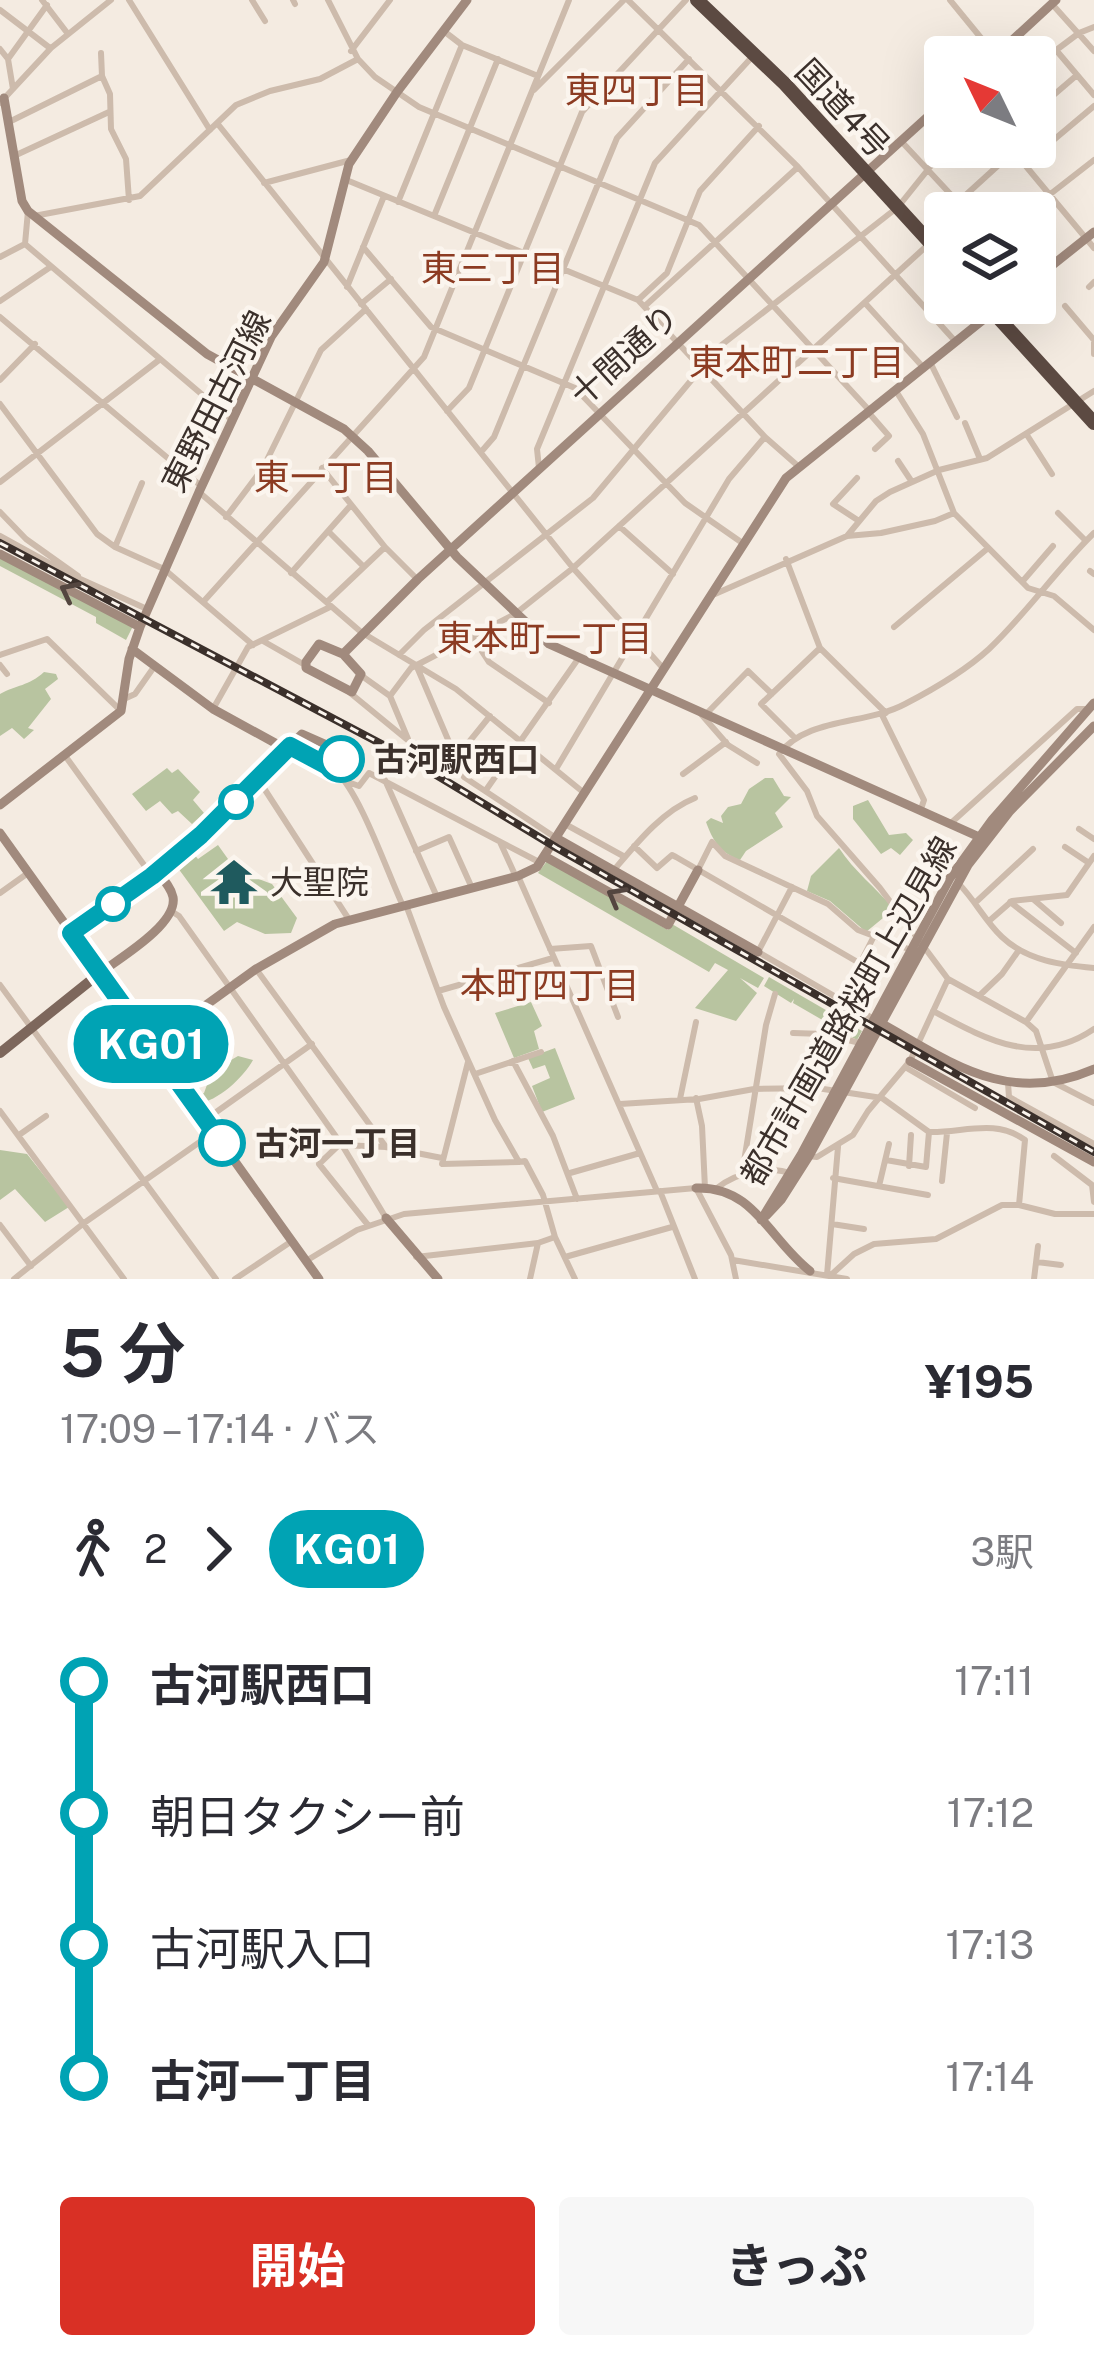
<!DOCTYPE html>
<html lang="ja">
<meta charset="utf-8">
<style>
body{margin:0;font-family:"Public Sans","Noto Sans JP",sans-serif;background:#f7f7f7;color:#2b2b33;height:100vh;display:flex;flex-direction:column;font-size:45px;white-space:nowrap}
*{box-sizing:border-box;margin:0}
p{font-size:39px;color:#7c7c81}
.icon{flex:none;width:66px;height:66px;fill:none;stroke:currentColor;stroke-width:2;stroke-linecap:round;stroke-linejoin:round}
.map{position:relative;height:1279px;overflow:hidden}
.side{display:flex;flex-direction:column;background:#fff;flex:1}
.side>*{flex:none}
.badge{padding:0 24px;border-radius:39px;font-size:42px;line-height:78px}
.needle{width:78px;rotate:313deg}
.buttons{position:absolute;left:924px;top:36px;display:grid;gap:24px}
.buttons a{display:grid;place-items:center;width:132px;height:132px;border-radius:12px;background:#fff;box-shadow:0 12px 48px #0002;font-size:60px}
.map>.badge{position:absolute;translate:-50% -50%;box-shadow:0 0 0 6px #fff}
.legs{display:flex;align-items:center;gap:18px;height:132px;padding:0 60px;font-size:39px}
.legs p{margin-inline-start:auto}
.headline{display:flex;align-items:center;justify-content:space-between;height:204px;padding:0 60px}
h1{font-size:66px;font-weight:700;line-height:90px}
.cta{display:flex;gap:24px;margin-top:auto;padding:24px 60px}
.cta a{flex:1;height:138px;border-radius:12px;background:#d93025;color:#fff;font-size:48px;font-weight:700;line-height:138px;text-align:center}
.cta a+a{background:#f7f7f7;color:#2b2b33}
ul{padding:0 60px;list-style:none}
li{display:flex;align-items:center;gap:42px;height:132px;font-size:45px}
li i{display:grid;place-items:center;width:18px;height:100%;margin:0 15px;background:currentColor}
li i::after{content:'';width:30px;height:30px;margin:-15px;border:9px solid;border-radius:50%;background:#fff}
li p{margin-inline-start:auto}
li:first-child i{background:linear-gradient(#0000 50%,currentColor 0)}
li:last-child i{background:linear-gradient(currentColor 50%,#0000 0)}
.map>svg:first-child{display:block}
</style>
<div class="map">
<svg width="1094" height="1279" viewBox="0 0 1094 1279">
<rect width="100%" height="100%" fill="#f4ebe1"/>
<path fill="#b8c4a0" d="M0,554l133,72 -7,14 -30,-17v-6l-96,-51z
M44,672l12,2 2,5 -13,10 6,10 -23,29 6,2 -10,9 -12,-11 -12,8v-42c16,-9 29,-8 44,-22z
M167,768l5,5 6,-4 22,23 -7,8 11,13 -12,11 -14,-13 -6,3 -12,-13 -14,10 -14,-17z
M765,778h8l11,18 7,1 -16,16 8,14 -37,24 -6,9c-20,-7 -27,-19 -34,-38l5,-4 12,5 -2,-7 7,-9 13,-3 8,-15z
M868,800l21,35 17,-2 7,7 -13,15 -9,-7 -10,6 -28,-35v-13z
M218,845l20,28 -12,9 7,10 4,-10 14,-6 21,8 25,34 -6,15 -26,1 -28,-12 -13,9 -49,-67 17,-12 6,7z
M839,848c15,23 36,39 55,61l-28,23 -36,-31 -23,-10 4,-15z
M547,861l121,69 4,-6 92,54 -6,10 -18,-10 17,15 -21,28 -41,-13 33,-38 -13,-7 -6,9 -171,-99z
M769,977l93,54 -5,9 -64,-37 1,-4 -3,4 -27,-17z
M531,1002l11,24 -8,5 5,18 -25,9 -19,-45z
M555,1048l20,51 -33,13 -10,-26 18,-8 -5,-13 -12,4 -5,-11z
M238,1056l15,4c-10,18 -35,41 -56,44l-2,-6 9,-5 8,-22z
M0,1150l27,4 42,53 -24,15 -30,-33 -15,11z"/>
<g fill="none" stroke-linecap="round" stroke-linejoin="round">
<path stroke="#cdbbac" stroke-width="6" d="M42,0l26,34
M129,0l81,130
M252,0l13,21
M293,0l2,4
M328,0l30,59 17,18 44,30 280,118 169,184
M628,0l170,167 157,174
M950,0l45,55
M1052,4l42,47
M0,10l50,38
M445,32l17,13 76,31
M0,49l8,10 5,30
M1056,50l38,45
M351,51l39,-51
M101,53l1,23 8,18 1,35 15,30 3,41
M8,59l39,-54
M1035,66l44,-33 15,-6
M534,90l90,-90
M0,103l51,-55 60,-48
M1035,111l42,-36
M9,122l93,-46
M217,123l356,445 89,99
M901,141l67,72
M1010,147l84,101
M14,156l95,-44
M1025,164l69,-58
M344,179l294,121 127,137 33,29
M264,183l87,-23
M398,202l64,-157
M958,202l55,-50
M28,211l-3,33 207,176
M1026,213l68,-53
M34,216l106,-20 96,-91 34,-14 50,-12 38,-20
M434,216l64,-157
M363,247l68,80 144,61 110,115 56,39
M0,257l23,-12
M347,287l37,-91
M1089,287l5,-5
M638,300l29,-27 33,-82 59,-65
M0,301l49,-33
M865,303l57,63
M361,304l30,-25
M646,305l152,-138
M1065,306l29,34v14
M0,317l201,169
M931,364l26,53
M0,380l35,-36
M896,391l27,43 31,79 74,75 26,8 40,34
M0,404l97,130 18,13 49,22 89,76
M447,411l22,-23 113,-276 104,-112
M869,413l20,23 -14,13
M965,423l15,36
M1027,435l25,39
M481,452l13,-15 123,-299 72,-79
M898,461l14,21
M322,468l63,79 32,32
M539,468l-2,-19 118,-286 97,-106
M857,478l-24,26 26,17
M0,482l159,-122
M199,492l162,140 95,57 127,103
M0,512l26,27 52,37
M1058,513l28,28
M226,517l37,-49 58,-118 45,-41
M619,526l54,48
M328,531l36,36
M1094,533c-37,36 -67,80 -105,116 -24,22 -55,40 -84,55 -39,21 -98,13 -126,50l28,37 10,25 63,72 68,91 78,43 68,-95
M0,536l67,37 80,36
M847,536l29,-35 14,-9 49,-22 48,-12 107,-67
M115,547l27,-64
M786,559l34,89 66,65
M1090,571l4,3
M291,573l60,-68
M1022,582l31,-36
M715,594l132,-58 34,-3 54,-12 19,-8
M204,601l220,-244 145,-357
M327,602l58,-55
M894,627l93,-78
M472,636l17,26 60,41
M263,641l42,24
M0,655l47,-16 74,72
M399,655l25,-25 169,-132 126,-151 179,-140 48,-60
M0,665l7,9
M417,667l47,110 92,61
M362,676l28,20 18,43
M349,692l61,50 37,11 22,-11 21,-26
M390,696l21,-28 104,-54 58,-46 358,-326
M124,699l11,-5 19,-27
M213,709l35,-62 82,-40
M708,712l40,-41 24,23
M701,714l27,31 29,18
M882,715l42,85 -3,9
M794,737l-33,-33 59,-56
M66,757l86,119
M556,769l173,-290 35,-41
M335,770c26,24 52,102 68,136
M683,774l43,-32
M258,779l90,139
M385,780l52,117
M345,781l14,5 10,-13 170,89
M486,790l92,-131
M951,823l126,-114h8
M565,824l60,33
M1079,829l15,10
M500,842l16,35
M634,846l23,22 15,-13 4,2 185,107
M1065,847l24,16
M416,851l33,-14 23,51
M614,870c22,-26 48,-59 81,-72
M698,870l14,-28 13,14 103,48 30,26 53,20
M518,876l139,315
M958,883c17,17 27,38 44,54 25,24 60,28 92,31
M792,887l-34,65 116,67
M0,893l28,-20
M1033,899l28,24
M976,902l57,-53
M1010,902l66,51
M406,905l38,102 51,113 24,42 6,-1 18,34 12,42 20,42
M171,911l8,5 163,229 44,73
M989,921l23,-20 55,-6 27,-39
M550,949l41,-3 27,71
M256,969l130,178
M0,985l216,294
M438,991l115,-33
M979,996l23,-22 17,-24
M840,1003l33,-65
M933,1011c54,29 104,57 161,18
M1026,1022l10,9 17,51 41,21
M793,1033l31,1 36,9
M513,1061l40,75 24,63
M468,1062l-26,102 77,-2
M905,1067l70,41
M475,1074l66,-22
M1008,1083l1,14 85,47
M696,1098l6,28 3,62
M680,1099l16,-77
M620,1104l79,-5 55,-10 63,-1 65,10 47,34c34,1 66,-14 96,8l-6,65
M0,1111l124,168
M205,1120l107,-76
M19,1135l27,-19
M341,1143l-22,21 49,61
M342,1145l44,2 56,11
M808,1156l9,1 36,-22 15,-24 42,-50 38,-82
M1054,1156l38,29 2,17
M886,1160l40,7 3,-35
M909,1166l2,-31
M570,1173l70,-20
M742,1174l24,-149 9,-31
M833,1178l95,17
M942,1181l5,-48
M879,1186l10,-42
M717,1188c20,-16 52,-23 76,-14
M660,1191l35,88
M832,1224l32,5
M0,1225l31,41
M416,1257l122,-14
M565,1257l107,-30
M733,1260l114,19
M306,1261l51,-31 47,-16 292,-26 35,67 5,24
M1037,1262l24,3
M827,1275l11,-128
M831,1275l23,-21 20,-10 62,-5 66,-34h17l36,9h39
M14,1279l70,-56 130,-91
M235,1279l57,-38
M530,1279l8,-36 17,-6
M1034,1279l4,-33"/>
<path stroke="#a18a7d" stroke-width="9" d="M994,57l62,-57
M4,98l18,103 6,10 179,143 137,75 24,22 89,106 92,87 437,196
M1035,279l59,-47
M0,554l140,73
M319,644l24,10 18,20 -9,18 -46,-24v-6z
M132,649l81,60 73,40
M343,654l75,-75 527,-478
M0,805l121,-94 8,-52 11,-32 59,-135 72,-155 53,-75 25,-98 48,-72 70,-92
M0,833l319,446
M556,838l202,114
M546,857l122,68 30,-55
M71,933l81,-57 49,-41 101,-101 34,15 6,8 -7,13 -45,-24
M100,973c20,-15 78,-49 73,-76 -2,-10 -10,-18 -16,-25
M877,1021c74,41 130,86 217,48
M152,1044l104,-75 79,-45 183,-48 19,-9 249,-389 218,-175
M910,1061l184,101
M696,1188c58,-2 73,51 114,83
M766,1216l15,-16 28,-44 159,-291 42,-54 84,-85
M386,1218l52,61
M761,1220l41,-67 148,-275 42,-58 102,-117"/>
<path stroke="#7d675c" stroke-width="10" d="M0,1053l100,-80"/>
<path stroke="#5c4a42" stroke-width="14" d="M697,0l88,84 160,175
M985,303l109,120"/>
<defs>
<path id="rail" d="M0,543l408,215 149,90 537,304"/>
</defs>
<use href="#rail" stroke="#3b302b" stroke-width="8"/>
<use href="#rail" stroke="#fbf5ee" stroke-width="3" stroke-dasharray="9" stroke-linecap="butt"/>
</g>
<defs><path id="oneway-chevron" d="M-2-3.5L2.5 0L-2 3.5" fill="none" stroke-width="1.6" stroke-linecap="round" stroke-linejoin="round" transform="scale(3)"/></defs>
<g stroke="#544640">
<use href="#oneway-chevron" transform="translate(69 591) rotate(-153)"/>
<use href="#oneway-chevron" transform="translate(616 896) rotate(-151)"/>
</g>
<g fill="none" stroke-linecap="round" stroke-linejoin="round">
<defs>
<path id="line-1" d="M222,1143l-151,-210 81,-57 49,-41 89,-89 45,24 6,-11"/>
</defs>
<use href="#line-1" stroke="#fff" stroke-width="27"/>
<use href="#line-1" stroke="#00a3b4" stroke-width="18"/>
</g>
<defs>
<symbol id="temple-bare" viewBox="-9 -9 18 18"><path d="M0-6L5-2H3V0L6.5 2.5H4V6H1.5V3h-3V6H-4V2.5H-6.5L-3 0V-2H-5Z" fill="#1f5a5e" stroke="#fbf5ee" stroke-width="2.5" paint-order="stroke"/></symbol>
</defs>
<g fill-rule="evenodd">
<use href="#temple-bare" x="201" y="849" width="66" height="66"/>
</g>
<g fill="#fff" stroke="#00a3b4" stroke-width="6">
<circle cx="341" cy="759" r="21"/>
<circle cx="236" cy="802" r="15"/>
<circle cx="113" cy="904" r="15"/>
<circle cx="222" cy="1143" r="21"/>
</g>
<g text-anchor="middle" stroke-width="9" stroke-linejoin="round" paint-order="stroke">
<g font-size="33" fill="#3b302b" stroke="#fbf5ee">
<text transform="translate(843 108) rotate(47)" y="12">国道4号</text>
<text transform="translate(624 355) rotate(-42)" y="12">十間通り</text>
<text transform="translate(216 401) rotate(-63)" y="12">東野田古河線</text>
<text transform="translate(848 1011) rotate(-60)" y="12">都市計画道路桜町上辺見線</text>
</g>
<g font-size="33" font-weight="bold" fill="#3b302b" stroke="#fbf5ee" text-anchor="start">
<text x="374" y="771">古河駅西口</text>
<text x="255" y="1155">古河一丁目</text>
</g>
<g font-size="33" fill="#3b302b" stroke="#fbf5ee" text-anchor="start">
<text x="270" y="894">大聖院</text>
</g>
<g font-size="36" fill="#8c3b22" stroke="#fbf5ee">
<text x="637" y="103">東四丁目</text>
<text x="493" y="281">東三丁目</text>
<text x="797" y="375">東本町二丁目</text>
<text x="326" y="490">東一丁目</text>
<text x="545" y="651">東本町一丁目</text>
<text x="550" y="998">本町四丁目</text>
</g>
</g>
</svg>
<div class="buttons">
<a><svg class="needle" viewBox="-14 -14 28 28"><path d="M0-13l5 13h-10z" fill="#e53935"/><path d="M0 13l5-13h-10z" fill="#7c7c81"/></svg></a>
<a><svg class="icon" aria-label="layers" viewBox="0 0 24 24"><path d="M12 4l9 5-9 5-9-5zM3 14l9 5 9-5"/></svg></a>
</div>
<b class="badge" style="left:151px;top:1044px;background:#00a3b4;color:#fff">KG01</b>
</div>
<section class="side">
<div class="headline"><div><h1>5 分</h1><p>17:09 – 17:14 · バス</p></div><b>¥195</b></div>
<div class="legs"><svg class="icon" aria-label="walk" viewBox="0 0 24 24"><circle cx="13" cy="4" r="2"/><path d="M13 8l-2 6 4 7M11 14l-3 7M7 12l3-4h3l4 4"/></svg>2<svg class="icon" aria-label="forward" viewBox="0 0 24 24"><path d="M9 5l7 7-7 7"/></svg><b class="badge" style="background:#00a3b4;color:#fff">KG01</b><p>3駅</p></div>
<ul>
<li><i style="color:#00a3b4"></i><b>古河駅西口</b><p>17:11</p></li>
<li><i style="color:#00a3b4"></i><span>朝日タクシー前</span><p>17:12</p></li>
<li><i style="color:#00a3b4"></i><span>古河駅入口</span><p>17:13</p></li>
<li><i style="color:#00a3b4"></i><b>古河一丁目</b><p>17:14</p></li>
</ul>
<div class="cta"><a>開始</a><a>きっぷ</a></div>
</section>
